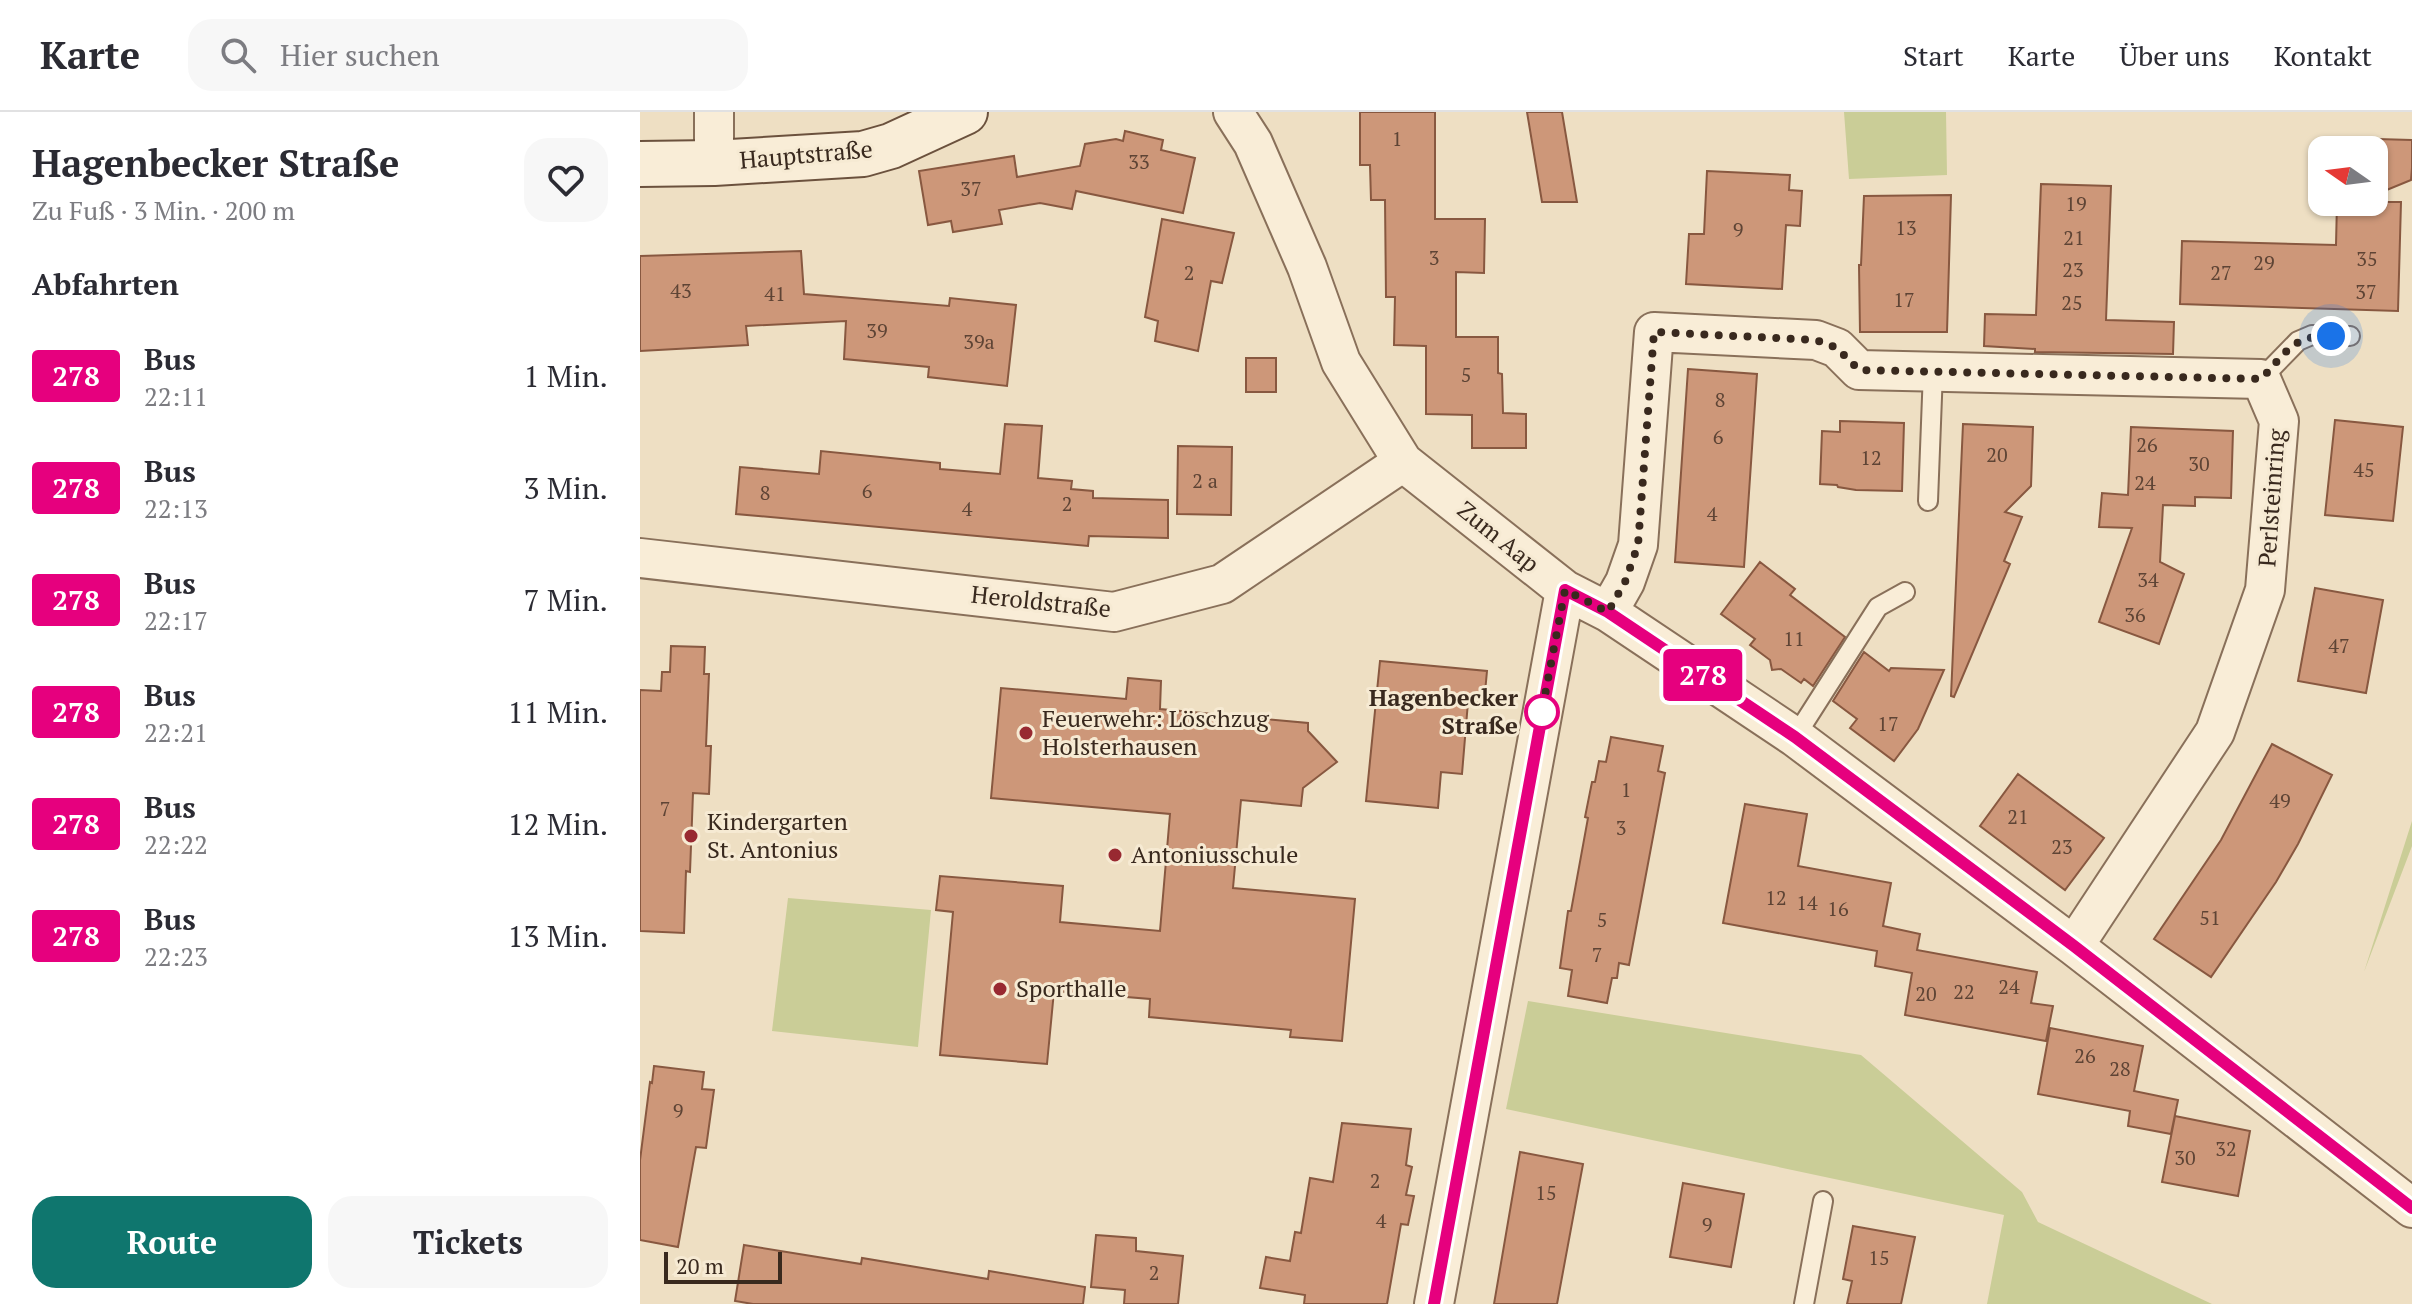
<!DOCTYPE html>
<html lang="de">
<meta charset="utf-8">
<style>
body{margin:0;font-family:"PT Serif",serif;background:#f7f7f7;color:#2b2b33;height:100vh;display:flex;flex-direction:column;font-size:30px;white-space:nowrap}
*{box-sizing:border-box;margin:0}
p{font-size:26px;color:#7c7c81}
.icon{flex:none;width:44px;height:44px;fill:none;stroke:currentColor;stroke-width:2;stroke-linecap:round;stroke-linejoin:round}
.map{position:relative;flex:1;overflow:hidden}
.side{display:flex;flex-direction:column;background:#fff;width:640px}
.side>*{flex:none}
.badge{padding:0 16px;border-radius:6px;font-size:28px;line-height:52px}
.needle{width:52px;rotate:284deg}
.fabs{position:absolute;left:1668px;top:24px;display:grid;gap:16px}
.fabs a{display:grid;place-items:center;width:80px;height:80px;border-radius:16px;background:#fff;box-shadow:0 2px 6px #0004;font-size:40px}
.scale{position:absolute;left:24px;bottom:20px;width:118px;box-sizing:border-box;padding-left:8px;border:4px solid #39291e;border-top:0;font-size:22px;line-height:28px;white-space:nowrap;color:#39291e;-webkit-text-stroke:6px #f6ead3;paint-order:stroke}
.you{position:absolute;width:40px;height:40px;margin:-20px;border:6px solid #fff;border-radius:50%;background:#1a73e8;box-shadow:0 0 0 12px #1a73e833}
.map>.badge{position:absolute;translate:-50% -50%;box-shadow:0 0 0 4px #fff}
h2{padding:0 32px;font-size:30px;line-height:72px}
.round{display:grid;place-items:center;flex:none;width:84px;height:84px;border-radius:24px;background:#f7f7f7}
.summary{display:flex;align-items:center;justify-content:space-between;height:136px;padding:0 32px}
h1{font-size:38px;font-weight:800;line-height:60px}
.button{display:flex;gap:16px;margin-top:auto;padding:16px 32px}
.button a{flex:1;height:92px;border-radius:24px;background:#0f766e;color:#fff;font-size:32px;font-weight:800;line-height:92px;text-align:center}
.button a+a{background:#f7f7f7;color:#2b2b33}
ul{padding:0;list-style:none}
li{display:flex;align-items:center;gap:24px;height:112px;padding:0 32px}
li div{flex:1}
li b{display:block;font-size:30px}
li em{font-style:normal}
li .badge{min-width:88px;font-weight:700;text-align:center}
header{display:flex;align-items:center;gap:48px;box-sizing:border-box;height:112px;padding:0 40px;background:#fff;border-bottom:2px solid #e1e1e2}
header strong{font-size:38px}
nav{display:flex;gap:44px;margin-inline-start:auto;font-size:28px}
.search{width:560px;height:72px;background:#f7f7f7;display:flex;align-items:center;gap:20px;box-sizing:border-box;padding:0 28px;border-radius:24px;color:#7c7c81;font-size:30px}
main{display:flex;flex:1;min-height:0}
.map>svg:first-child{display:block}
</style>
<header>
<strong>Karte</strong>
<div class="search"><svg class="icon" aria-label="search" viewBox="0 0 24 24"><circle cx="10" cy="10" r="6"/><path d="M15 15l6 6"/></svg>Hier suchen</div>
<nav><a>Start</a><a>Karte</a><a>Über uns</a><a>Kontakt</a></nav>
</header>
<main>
<section class="side">
<div class="summary"><div><h1>Hagenbecker Straße</h1><p>Zu Fuß · 3 Min. · 200 m</p></div><a class="round"><svg class="icon" aria-label="heart" viewBox="0 0 24 24"><path d="M12 20l-8-8c-3-5 5-10 8-4 3-6 11-1 8 4z"/></svg></a></div>
<h2>Abfahrten</h2>
<ul>
<li><span class="badge" style="background:#e6007e;color:#fff">278</span><div><b>Bus</b><p>22:11</p></div><em>1 Min.</em></li>
<li><span class="badge" style="background:#e6007e;color:#fff">278</span><div><b>Bus</b><p>22:13</p></div><em>3 Min.</em></li>
<li><span class="badge" style="background:#e6007e;color:#fff">278</span><div><b>Bus</b><p>22:17</p></div><em>7 Min.</em></li>
<li><span class="badge" style="background:#e6007e;color:#fff">278</span><div><b>Bus</b><p>22:21</p></div><em>11 Min.</em></li>
<li><span class="badge" style="background:#e6007e;color:#fff">278</span><div><b>Bus</b><p>22:22</p></div><em>12 Min.</em></li>
<li><span class="badge" style="background:#e6007e;color:#fff">278</span><div><b>Bus</b><p>22:23</p></div><em>13 Min.</em></li>
</ul>
<div class="button"><a>Route</a><a>Tickets</a></div>
</section>
<div class="map">
<svg width="1772" height="1192" viewBox="0 0 1772 1192">
<rect width="100%" height="100%" fill="#eedfc3"/>
<path fill="#cacd97" d="M1204,0h102l1,63 -98,4z
M1772,709v25l-48,126z
M148,786l143,12 -13,137 -146,-16z
M888,889l333,54 161,137 16,30 174,82h-225l17,-89 -498,-106z"/>
<path fill="#cd9779" stroke="#885840" stroke-width="2" d="M720,0h75v107h50l-1,54 -28,-1v65h42v36l4,1 1,39 23,1v34h-54v-33l-46,-1v-68l-32,-1 1,-48h-9l-1,-97h-14l-1,-35h-10z
M887,0h35l15,90h-35z
M485,19l38,9 -2,10 34,8 -12,55 -107,-22 -4,18 -32,-6 -41,7 3,14 -49,8 -2,-11 -23,4 -9,-54 95,-15 3,21 63,-11 5,-22 31,-5 7,2z
M1737,27l35,1v28l-1,12 -34,14z
M1067,59l83,4 -1,15 13,1 -2,35 -14,-1 -4,64 -96,-5 3,-50h15z
M1401,72l70,2 -5,134 68,2 -1,32 -138,-2v-3l-51,-3 1,-32 51,1z
M1311,83l-4,137h-87l-1,-67h2l3,-69z
M1697,90h64l-3,109 -218,-7 2,-63 154,4z
M522,107l72,14 -12,50 -11,-2 -13,70 -43,-10 3,-20 -13,-4z
M161,139l3,43 145,12 1,-8 66,7 -9,81 -79,-9 1,-10 -85,-8 2,-38 -100,5 2,19 -108,6v-95z
M606,246h30v34h-30z
M1048,257l69,5 -13,193 -69,-5z
M1695,308l68,7 -10,94 -68,-6z
M1200,309l64,2 -2,68 -46,-1 -18,-3 -1,-2 -17,-1 2,-53 18,1z
M365,312l37,2 -4,52 34,3 -1,8 22,2v7l75,2v38l-79,-2 -1,10 -352,-32 4,-47 79,7 2,-23 119,12v6l60,5z
M1323,312l70,3 -2,59 -26,26 17,5 -18,44 6,3 -56,133 -3,-1z
M1491,315l102,4 -2,67 -36,-1v9l-32,-1 -3,57 24,12 -25,70 -60,-22 33,-94 -33,-1 3,-34 26,2z
M538,334l54,1 -1,68 -54,-1z
M1120,450l35,27 -5,6 55,42 -32,49 -9,-7 -3,4 -20,-14 -9,1 -2,-10 -20,-15 5,-6 -34,-25z
M1675,476l68,12 -17,93 -68,-12z
M31,534l34,1 -1,27h5l-3,72h5l-2,48 -16,-1 -3,79 -4,-1 -2,62 -44,-2v-241l21,1 1,-19h8z
M1224,540l25,19 2,-3 53,2 -26,59 -24,32 -44,-33 7,-9 -24,-18z
M740,549l107,10 -3,32 -16,-1 -6,72 -21,-2 -3,36 -72,-7z
M488,566l33,3 -1,28 148,14v8l29,31 -34,26 -2,18 -60,-6 -8,88 122,11 -13,142 -52,-4 1,-7 -142,-13 1,-18 -96,-8 -7,73 -107,-9 13,-143 -17,-2 4,-34 123,10 -3,36 100,9 10,-117 -179,-16 10,-110 125,11z
M971,625l52,9 -5,25 7,2 -36,192 -10,-2 -2,15h-5l-5,25 -39,-7 4,-26 -12,-2 8,-57h3l17,-93 -3,-1 7,-35h3l4,-21 7,1z
M1632,632l60,31 -34,69 -22,38 -65,95 -57,-38 67,-99z
M1378,662l86,64 -39,52 -85,-64z
M1105,692l62,10 -9,52 93,17 -8,43 37,8 -3,16 120,22 -6,31 22,3 -7,35 -141,-26 7,-42 -37,-7 2,-15 -154,-28z
M1410,916l93,18 -9,45 44,9 -7,34 -43,-8 2,-15 -92,-17z
M14,954l50,6 -2,17 12,1 -8,58 -10,-1 -18,100 -38,-7v-80l10,-78 2,1z
M1535,1004l75,15 -12,65 -76,-14z
M702,1011l69,6 -5,36 6,2 -6,28 8,1 -6,29 -7,-1 -14,80h-83l1,-9 -45,-7 6,-31 24,4 5,-29 6,1 9,-55 23,4z
M880,1040l63,12 -26,140h-63z
M1043,1071l61,11 -13,73 -61,-10z
M1213,1114l62,11 -14,67h-54l5,-23 -9,-2z
M456,1123l40,3v13l47,5 -5,48h-54l1,-14 -34,-3z
M104,1133l117,19 1,-6 126,21 1,-8 96,16 -2,17h-330l-18,-3z"/>
<g fill="none" stroke-linecap="round" stroke-linejoin="round">
<defs>
<path id="lane" d="M1621,267l37,-38 14,-6 38,1
M1288,389l5,-130
M1155,625l83,-130 27,-15
M1164,1192l19,-103"/>
<path id="street" d="M74,0v51
M593,0l20,31 54,124 34,95 62,100 162,128 43,22 187,125 279,209 338,262
M0,446l474,54 108,-28 181,-122
M968,500l17,-30 13,-37 16,-213 162,8 21,8 22,22 402,9 18,42 -14,169 -50,142 -141,214
M794,1192l131,-714"/>
<path id="secondary" d="M0,52l74,-1 149,-9 28,-8 74,-34"/>
</defs>
<use href="#lane" stroke="#89705a" stroke-width="22"/>
<use href="#street" stroke="#89705a" stroke-width="42"/>
<use href="#secondary" stroke="#6b513d" stroke-width="48"/>
<use href="#lane" stroke="#f9edd7" stroke-width="18"/>
<use href="#street" stroke="#f9edd7" stroke-width="38"/>
<use href="#secondary" stroke="#f9edd7" stroke-width="44"/>
</g>
<g fill="none" stroke-linecap="round" stroke-linejoin="round">
<defs>
<path id="line" d="M794,1192l131,-714 43,22 187,125 279,209 338,262"/>
</defs>
<use href="#line" stroke="#fff" stroke-width="18"/>
<use href="#line" stroke="#e6007e" stroke-width="12"/>
<path stroke="#39291e" stroke-width="8" stroke-dasharray="0 14.4" d="M902,600l-1,4 24,-126 43,22 17,-30 13,-37 16,-213 162,8 21,8 22,22 402,9c25,-26 31,-44 70,-43"/>
</g>
<circle fill="#fff" stroke="#e6007e" stroke-width="4" cx="902" cy="600" r="16"/>
<g fill="#982931" stroke="#f6ead3" stroke-width="3">
<circle cx="386" cy="621" r="8"/>
<circle cx="51" cy="724" r="8"/>
<circle cx="475" cy="743" r="8"/>
<circle cx="360" cy="877" r="8"/>
</g>
<g text-anchor="middle" stroke-width="6" stroke-linejoin="round" paint-order="stroke">
<g font-size="20" fill="#5e4435">
<text x="757" y="34">1</text>
<text x="499" y="57">33</text>
<text x="331" y="84">37</text>
<text x="1436" y="99">19</text>
<text x="1266" y="123">13</text>
<text x="1098" y="125">9</text>
<text x="1434" y="133">21</text>
<text x="794" y="153">3</text>
<text x="1727" y="154">35</text>
<text x="1624" y="158">29</text>
<text x="1433" y="165">23</text>
<text x="549" y="168">2</text>
<text x="1581" y="168">27</text>
<text x="41" y="186">43</text>
<text x="1726" y="187">37</text>
<text x="135" y="189">41</text>
<text x="1264" y="195">17</text>
<text x="1432" y="198">25</text>
<text x="237" y="226">39</text>
<text x="339" y="237">39a</text>
<text x="826" y="270">5</text>
<text x="1080" y="295">8</text>
<text x="1078" y="332">6</text>
<text x="1507" y="340">26</text>
<text x="1357" y="350">20</text>
<text x="1231" y="353">12</text>
<text x="1559" y="359">30</text>
<text x="1724" y="365">45</text>
<text x="565" y="376">2 a</text>
<text x="1505" y="378">24</text>
<text x="227" y="386">6</text>
<text x="125" y="388">8</text>
<text x="427" y="399">2</text>
<text x="327" y="404">4</text>
<text x="1072" y="409">4</text>
<text x="1508" y="475">34</text>
<text x="1495" y="510">36</text>
<text x="1154" y="534">11</text>
<text x="1699" y="541">47</text>
<text x="1248" y="619">17</text>
<text x="986" y="685">1</text>
<text x="1640" y="696">49</text>
<text x="25" y="704">7</text>
<text x="1378" y="712">21</text>
<text x="981" y="723">3</text>
<text x="1422" y="742">23</text>
<text x="1136" y="793">12</text>
<text x="1167" y="798">14</text>
<text x="1198" y="804">16</text>
<text x="1570" y="813">51</text>
<text x="962" y="815">5</text>
<text x="957" y="850">7</text>
<text x="1369" y="882">24</text>
<text x="1324" y="887">22</text>
<text x="1286" y="889">20</text>
<text x="1445" y="951">26</text>
<text x="1480" y="964">28</text>
<text x="38" y="1006">9</text>
<text x="1586" y="1044">32</text>
<text x="1545" y="1053">30</text>
<text x="735" y="1076">2</text>
<text x="906" y="1088">15</text>
<text x="741" y="1116">4</text>
<text x="1067" y="1120">9</text>
<text x="1239" y="1153">15</text>
<text x="514" y="1168">2</text>
</g>
<g font-size="24" fill="#39291e" stroke="#f6ead3">
<text transform="translate(166 43) rotate(-5)" y="8">Hauptstraße</text>
<text transform="translate(1632 386) rotate(-86)" y="8">Perlsteinring</text>
<text transform="translate(858 425) rotate(39)" y="8">Zum Aap</text>
<text transform="translate(401 490) rotate(6)" y="8">Heroldstraße</text>
</g>
<g font-size="24" font-weight="bold" fill="#39291e" stroke="#f6ead3" text-anchor="end">
<text x="878" y="594">Hagenbecker<tspan x="878" dy="28">Straße</tspan></text>
</g>
<g font-size="24" fill="#39291e" stroke="#f6ead3" text-anchor="start">
<text x="402" y="615">Feuerwehr: Löschzug<tspan x="402" dy="28">Holsterhausen</tspan></text>
<text x="67" y="718">Kindergarten<tspan x="67" dy="28">St. Antonius</tspan></text>
<text x="491" y="751">Antoniusschule</text>
<text x="376" y="885">Sporthalle</text>
</g>
</g>
</svg>
<div class="fabs">
<a><svg class="needle" viewBox="-14 -14 28 28"><path d="M0-13l5 13h-10z" fill="#e53935"/><path d="M0 13l5-13h-10z" fill="#7c7c81"/></svg></a>
</div>
<div class="scale">20 m</div>
<div class="you" style="left:1691px;top:224px"></div>
<b class="badge" style="left:1063px;top:563px;background:#e6007e;color:#fff">278</b>
</div>
</main>
